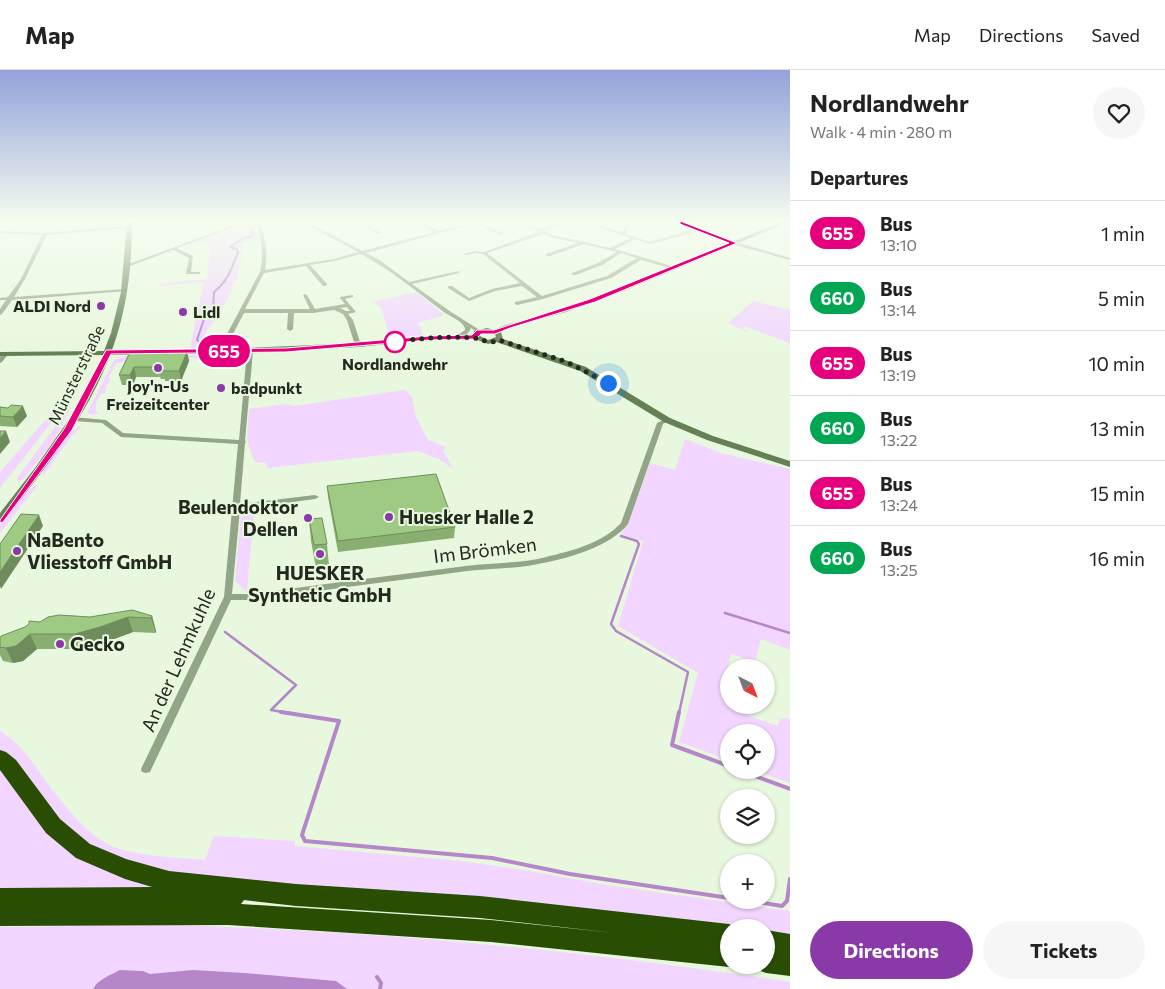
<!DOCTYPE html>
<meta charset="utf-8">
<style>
body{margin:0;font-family:Commissioner,sans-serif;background:#f6f6f6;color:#222;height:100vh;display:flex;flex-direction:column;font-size:19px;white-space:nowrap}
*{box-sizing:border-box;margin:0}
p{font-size:16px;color:#767676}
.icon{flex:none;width:28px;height:28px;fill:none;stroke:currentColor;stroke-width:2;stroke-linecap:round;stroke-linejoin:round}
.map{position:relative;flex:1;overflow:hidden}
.sheet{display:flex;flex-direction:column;background:#fff;width:375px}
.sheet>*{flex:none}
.badge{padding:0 10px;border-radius:16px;font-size:18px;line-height:32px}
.needle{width:32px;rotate:138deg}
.buttons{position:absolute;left:720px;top:589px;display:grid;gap:10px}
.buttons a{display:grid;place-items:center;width:55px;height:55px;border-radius:50%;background:#fff;box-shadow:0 1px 4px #0004;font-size:25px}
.you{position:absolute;width:25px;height:25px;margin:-12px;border:4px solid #fff;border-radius:50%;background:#1a73e8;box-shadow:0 0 0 8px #1a73e833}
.map>.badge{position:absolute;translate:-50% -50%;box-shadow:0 0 0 2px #fff}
h2{padding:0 20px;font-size:19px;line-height:45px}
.round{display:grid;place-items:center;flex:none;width:52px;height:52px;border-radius:26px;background:#f6f6f6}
.overview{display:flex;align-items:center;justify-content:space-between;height:85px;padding:0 20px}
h1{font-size:24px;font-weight:700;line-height:38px}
.cta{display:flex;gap:10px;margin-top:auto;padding:10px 20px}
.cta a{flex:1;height:58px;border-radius:30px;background:#8a39a8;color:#fff;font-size:20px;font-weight:700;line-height:58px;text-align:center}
.cta a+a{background:#f6f6f6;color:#222}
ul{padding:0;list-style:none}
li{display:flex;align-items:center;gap:15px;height:65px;padding:0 20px;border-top:1px solid #e0e0e0}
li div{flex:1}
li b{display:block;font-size:19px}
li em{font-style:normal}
li .badge{min-width:55px;font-weight:700;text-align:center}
header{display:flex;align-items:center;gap:30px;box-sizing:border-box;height:70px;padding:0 25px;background:#fff;border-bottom:1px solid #e0e0e0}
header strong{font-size:24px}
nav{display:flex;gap:28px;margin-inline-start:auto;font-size:18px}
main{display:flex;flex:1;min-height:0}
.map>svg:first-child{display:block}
</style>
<header>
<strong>Map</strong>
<nav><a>Map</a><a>Directions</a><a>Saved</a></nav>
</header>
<main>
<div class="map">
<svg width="790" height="919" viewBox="0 0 790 919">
<rect width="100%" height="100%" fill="#e8f8de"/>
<path fill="#f2d6ff" d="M247,153h8l5,17 -16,2c-3,24 -10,47 -23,68 -6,10 -14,19 -19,30l4,2 14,1 -2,3 -28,2 14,-66 -45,4v-2l48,-5 4,-31 -13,-6 -6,1z
M416,222l29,23 -27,8 5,12 -33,3 -9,-31 -8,-5z
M753,231l37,9v33l-46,-17 -1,3 5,2 -1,1 -19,-9z
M144,285h71l-1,3h-81l-12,5h-5l-8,16h3l-5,8 -1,6h-4l-5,11v7l3,2 -6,2 -6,-2 27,-53 8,-3z
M405,320l7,7 4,20 12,23 18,7 -3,3 10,19 -14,-10 -21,-8 -151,17 -1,-6 -11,1 -8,-23 2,-31 37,-5 7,2z
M75,327l-12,11 -63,80v-16l61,-70z
M68,339h2l-15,30 -31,40 -6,3 -1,-4z
M89,354l-6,1 -11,11 -29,40v-5c11,-16 25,-46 46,-47z
M685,369l36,14 69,16v163l-65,-19 65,21v16l-29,-11 -6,23 -24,-8 -3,11 5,2 -4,1v37h20v11l29,10 2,-7 5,-1 5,1v64l-36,-13h12v-38h-37v28l-50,-18 19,-69 -80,-47 25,-85 -22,-7 6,-9 23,-62 25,7z
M39,414l-39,49v-8l28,-35z
M254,439l-7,82v1l-12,-11 6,-67z
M0,661c21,12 34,34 48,53 16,21 41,53 66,63 21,9 67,11 91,13l9,-24 81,5v5l166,15 69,10 77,14 183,26v24l-24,-3v-4l-36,-1 -548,-50 -64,-17 -47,-26 -71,-83z
M0,696l37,52 129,69 -166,4z
M173,855c207,6 413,26 617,57v7h-790v-62z"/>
<path fill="#b587c8" d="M120,900l23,1 7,3 43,-4 51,3 92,8 11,8h-254c5,-10 18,-14 27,-19z"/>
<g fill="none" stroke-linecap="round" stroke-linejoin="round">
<path stroke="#b587c8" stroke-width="2" d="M201,273l-4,-3 7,-21 9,-10 1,-17c15,-12 16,-22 24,-39l-1,-4 -7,-2 14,-9 9,-2 -2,-10 -6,-1 5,-2"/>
<path stroke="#b587c8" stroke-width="2.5" d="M621,466l16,5 2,3 -28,80 5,7 72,41 -9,41
M725,543l65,20
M225,562l71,53 -25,25 18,3"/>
<path stroke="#b587c8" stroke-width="4" d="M281,642l58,9 -37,114 3,6 187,17 78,16 159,24
M679,642l-7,33 57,21
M739,700l51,19
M744,830l38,6 5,-5 3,-22
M377,907l4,6 -1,6"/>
<path fill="#92a587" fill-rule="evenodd" d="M127,153h14c-3,2 -11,2 -14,0z
M240,153h5l-68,25 16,8 -2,16h9v2h-14l3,-16 -16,-8 -43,16 -4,-1z
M256,153h4c6,16 8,31 5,47l69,-11 24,-7 -52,-28 -1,-1h4l53,28 72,-19 -14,-8 -1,-1h4l16,8 30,-8h5l-1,1 -107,29 15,8 28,21 50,-11v2l-47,11 39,28 32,20 -5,1 -7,-5c-2,6 -10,12 -16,11v-2l10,-7v-2c-4,-8 -14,-11 -21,-16 -27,-20 -53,-42 -83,-58l-27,7 -24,4 17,19v1l-2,1h-2l-17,-20 -42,7 -19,36h65l-7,-14 2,-1 2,1 8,14 30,-5 -5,-6v-1l13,-2v2l-8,2 11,13 -8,2 5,6 8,25 -1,1 -5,-1 -8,-25 -4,-6 -9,-4 -21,3h-19l-1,16 -3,2 -3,-2 1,-16h-44l-20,38 -1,1h-4l-1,-1 42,-79c4,-17 2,-32 -4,-49zM347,237l3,4h-4l-6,-3z
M359,153h4l19,10 -4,1z
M476,153h4l24,11 -4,1z
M520,153h4l16,6 21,-6h5l-1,1 -21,7 9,4 57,13 21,-10 -43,-14 -1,-1h5l30,9 5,-9h4l-6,11 25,8 44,-13 -14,-6h5l54,20 51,15v2l-55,-15 -37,-14 -48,13 -15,-5 -20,10 60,18v1l-2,1 -32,-9 -30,18 -68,21 -26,6 -2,-1v-2l22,-5 -15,-11 -27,5 -26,10 -21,-13v-2h4l17,12 23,-9 28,-6 -37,-29 -8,-1 -9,2 -2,-1 11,-3 9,1 55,-20zM543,164l7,3 28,6 -32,11v2h4l34,-12 33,8 -19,11 -26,10v2h4l26,-10 19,-12 16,5 -30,18 -65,20 -55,-43z
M129,156l2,1 -1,1 -83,7 -22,44 -11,18 111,-8h2v2l-115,9 -10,14 -2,1v-6l6,-9h-6v-2l8,-1 13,-18 21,-44 -42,-2v-2l45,2z
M250,279l3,2 -8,90 1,1 -1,1 -5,61 75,-9 4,2 -4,2 -75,10 -8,85h20c71,-10 143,-19 214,-28 27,-4 54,-2 80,-9 25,-6 57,-14 75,-34l36,-100 10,-5 3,2 -7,4 -35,100c-17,22 -59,34 -85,39 -25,6 -51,5 -76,8 -72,10 -143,19 -215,29h-21l-81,172 -4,1 -4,-1 -1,-3 83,-172 14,-153 -117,-7 -19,-14 -29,-2 -3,-2 3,-2 33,3 17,13 116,7 8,-89z
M5,282l3,2 -6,8 -2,1v-6l3,-4z"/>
<path fill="#658054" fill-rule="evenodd" d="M127,153h5c0,44 -5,86 -20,127 74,0 147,-2 220,-6 47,-2 94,-8 141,-9l1,-4 13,-3 7,2 12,-5 56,-15 60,-22 156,-65h6v1l-158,66 -60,22 -56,15 -9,5 2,7 83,28 84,51 43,18 77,25v6l-83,-27 -43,-18 -84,-51 -84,-29 -8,2 -13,-5 -46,1 -71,7 -108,6 -140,2c-23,62 -67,116 -107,167l-3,1v-10l35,-45 35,-50 16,-28 17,-35 -103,1v-4l104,-1 7,-18 10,-41zM487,262l8,2 1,3 -8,3 -8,-4v-2z"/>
<path fill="#294e03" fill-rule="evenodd" d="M0,680l6,2 10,8 44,59 30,25 36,15 43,12 127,13 184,12 249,28 8,4h-8v37h5l-5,2 -238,-25 -263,-17 -228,1v-38l152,-1 -27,-8 -49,-21 -30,-25 -46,-63zM244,830l52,6 184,12 135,15 -124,-13 -250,-16z
M766,860l24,4v42l-24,-3 -8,-3 -2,-5h10z"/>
</g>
<path fill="#89ae71" d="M130,282h57l2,9 -8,20h-16v-2h-4l-1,-2h-24l-3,8h-11l-3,-10z
M0,337l27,9 -10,11 -17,-1z
M327,416l128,41 -1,11 -116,14 -10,-55z
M309,449l18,25 2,22 -13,2 -5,-27z
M152,546l4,15v2l-23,-1 -27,10 -25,7h-44l-14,12 -10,2 -10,-2 -3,-6v-17l40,-16 50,-5z"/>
<path fill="#6f8d5c" d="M187,282l2,9 -8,20 -2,-10z
M134,297l2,10 -3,8 -3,-10z
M23,336l4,10 -10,11 -4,-10z
M6,361l4,11 -10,12v-16z
M39,445l4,11 -42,63 -1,-3v-14z
M152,546l4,15v2l-5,-15z
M128,547l5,15 -27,10 -25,7 -6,-15z
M30,564l7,15 -14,12 -10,2 -7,-15z"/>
<path fill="#9fca83" stroke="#6f8d5c" d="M130,282h57l-8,19h-16l1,-2h-6l1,-2h-25l-4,8h-11z
M11,335l12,1 -10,11 -13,-1v-9l8,1z
M0,361h6l-6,7z
M436,404l19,53 -117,14 -11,-55z
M21,444l18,1 -39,57v-28z
M322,448l5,26 -13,1 -5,-26z
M132,540l20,6 -1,2 -23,-1 -28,10 -25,7h-45l-14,12 -10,2 -6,-1v-9l1,-2 24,-9 4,-3v-3l11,1 8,-5 11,-2 31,2z"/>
<linearGradient id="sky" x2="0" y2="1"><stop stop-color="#93a2db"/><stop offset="0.54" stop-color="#f5fcf0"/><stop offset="1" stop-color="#f5fcf0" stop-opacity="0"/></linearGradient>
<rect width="790" height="281" fill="url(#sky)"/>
<path fill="#e6007e" stroke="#fff" d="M680,151l57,22 -142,59 -85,26 -15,6h-14l-5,5 -47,1 -143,12 -175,2 -39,76 -69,92 -3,1v-3l64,-91 42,-79 180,-2 143,-12 43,-1 5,-5h17l96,-31 139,-56 -49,-19z"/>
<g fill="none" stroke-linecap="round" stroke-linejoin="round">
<path stroke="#23291f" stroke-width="5" stroke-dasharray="0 9" d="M395,272c26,-4 52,-6 78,-4 9,0 15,7 26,2l68,22 41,21"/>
</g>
<g fill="#8a39a8" stroke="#e8f8de" stroke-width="2">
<circle cx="101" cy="236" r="5"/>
<circle cx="183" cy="242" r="5"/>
<circle cx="158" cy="298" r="5"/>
<circle cx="221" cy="318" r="5"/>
<circle cx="389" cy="447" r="5"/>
<circle cx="308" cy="448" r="5"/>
<circle cx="17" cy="481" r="5"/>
<circle cx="320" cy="484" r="5"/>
<circle cx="60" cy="574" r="5"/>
</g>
<circle fill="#fff" stroke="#e6007e" stroke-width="2.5" cx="395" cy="272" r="10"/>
<g text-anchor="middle" stroke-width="4" stroke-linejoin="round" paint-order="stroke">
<g font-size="16" font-weight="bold" fill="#23291f" stroke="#e8f8de" text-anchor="start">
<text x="91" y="242" text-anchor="end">ALDI Nord</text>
<text x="193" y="248">Lidl</text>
<text x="158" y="322" text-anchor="middle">Joy'n-Us<tspan x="158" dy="18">Freizeitcenter</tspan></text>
<text x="231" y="324">badpunkt</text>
</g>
<g font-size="16" font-weight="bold" fill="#23291f" stroke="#e8f8de">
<text x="395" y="300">Nordlandwehr</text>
</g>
<g font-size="16" fill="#23291f" stroke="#e8f8de">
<text transform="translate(76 305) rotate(-64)" y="6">Münsterstraße</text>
</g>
<g font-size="19" font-weight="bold" fill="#23291f" stroke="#e8f8de" text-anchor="start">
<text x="298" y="444" text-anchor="end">Beulendoktor<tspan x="298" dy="22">Dellen</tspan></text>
<text x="399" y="454">Huesker Halle 2</text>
<text x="27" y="477">NaBento<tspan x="27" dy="22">Vliesstoff GmbH</tspan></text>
<text x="320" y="510" text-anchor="middle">HUESKER<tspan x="320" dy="22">Synthetic GmbH</tspan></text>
<text x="70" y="581">Gecko</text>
</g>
<g font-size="19" fill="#23291f" stroke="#e8f8de">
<text transform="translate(485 480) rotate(-7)" y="7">Im Brömken</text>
<text transform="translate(178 590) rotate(-66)" y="7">An der Lehmkuhle</text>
</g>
</g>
</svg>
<div class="buttons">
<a><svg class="needle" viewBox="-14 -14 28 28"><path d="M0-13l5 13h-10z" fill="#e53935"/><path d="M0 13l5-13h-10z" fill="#767676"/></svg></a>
<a><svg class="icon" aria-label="locate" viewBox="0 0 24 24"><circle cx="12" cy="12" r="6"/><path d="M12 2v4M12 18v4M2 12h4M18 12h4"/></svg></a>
<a><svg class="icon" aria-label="layers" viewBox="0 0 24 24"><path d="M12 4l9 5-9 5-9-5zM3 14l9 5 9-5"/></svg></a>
<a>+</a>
<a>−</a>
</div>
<div class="you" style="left:608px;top:313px"></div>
<b class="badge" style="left:224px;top:281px;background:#e6007e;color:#fff">655</b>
</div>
<section class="sheet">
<div class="overview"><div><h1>Nordlandwehr</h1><p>Walk · 4 min · 280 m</p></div><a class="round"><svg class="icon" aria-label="heart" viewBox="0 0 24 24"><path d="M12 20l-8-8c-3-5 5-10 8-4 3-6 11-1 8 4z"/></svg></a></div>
<h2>Departures</h2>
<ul>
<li><span class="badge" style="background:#e6007e;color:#fff">655</span><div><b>Bus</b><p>13:10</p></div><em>1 min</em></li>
<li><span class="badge" style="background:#00a651;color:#fff">660</span><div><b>Bus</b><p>13:14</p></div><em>5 min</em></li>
<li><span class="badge" style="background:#e6007e;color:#fff">655</span><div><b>Bus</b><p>13:19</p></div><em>10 min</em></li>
<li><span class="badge" style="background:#00a651;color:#fff">660</span><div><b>Bus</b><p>13:22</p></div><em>13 min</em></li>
<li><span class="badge" style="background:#e6007e;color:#fff">655</span><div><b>Bus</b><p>13:24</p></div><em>15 min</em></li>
<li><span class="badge" style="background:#00a651;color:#fff">660</span><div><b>Bus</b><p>13:25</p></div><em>16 min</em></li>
</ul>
<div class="cta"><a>Directions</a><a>Tickets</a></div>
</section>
</main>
